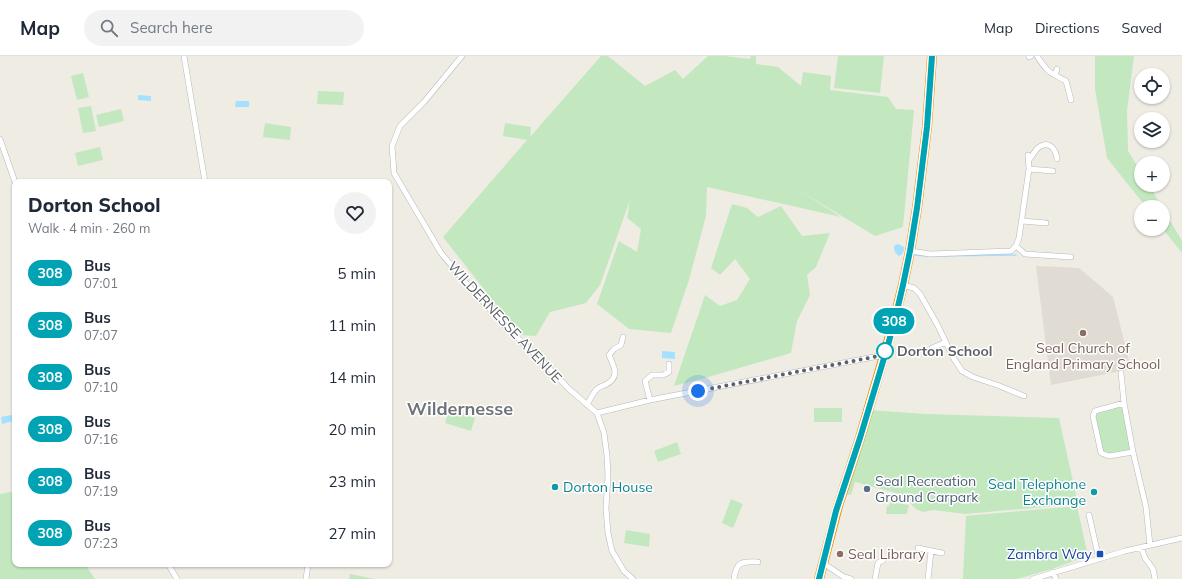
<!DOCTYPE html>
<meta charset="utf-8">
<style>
body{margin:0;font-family:Mulish,sans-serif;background:#f2f2f3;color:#1f2937;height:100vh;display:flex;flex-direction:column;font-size:15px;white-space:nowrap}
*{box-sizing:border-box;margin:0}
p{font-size:13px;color:#747a83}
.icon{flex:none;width:22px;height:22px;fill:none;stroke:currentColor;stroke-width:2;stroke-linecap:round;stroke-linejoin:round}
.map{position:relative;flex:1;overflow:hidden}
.drawer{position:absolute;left:12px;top:123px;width:380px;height:388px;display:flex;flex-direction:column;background:#fff;border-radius:8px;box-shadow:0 1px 3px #0004}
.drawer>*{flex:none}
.badge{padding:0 8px;border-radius:13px;font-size:14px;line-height:26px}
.fabs{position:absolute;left:1134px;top:12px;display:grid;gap:8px}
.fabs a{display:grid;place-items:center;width:36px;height:36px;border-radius:50%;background:#fff;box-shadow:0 1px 3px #0004;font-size:20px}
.you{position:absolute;width:20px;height:20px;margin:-10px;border:3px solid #fff;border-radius:50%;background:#1a73e8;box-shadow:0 0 0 6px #1a73e833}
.map>.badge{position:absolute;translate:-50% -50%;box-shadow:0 0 0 2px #fff}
.round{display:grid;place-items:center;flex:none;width:42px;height:42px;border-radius:21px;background:#f2f2f3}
.overview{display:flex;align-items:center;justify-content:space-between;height:68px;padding:0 16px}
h1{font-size:19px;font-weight:800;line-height:30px}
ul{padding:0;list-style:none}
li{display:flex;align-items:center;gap:12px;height:52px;padding:0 16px}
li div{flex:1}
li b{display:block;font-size:15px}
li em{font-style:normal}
li .badge{min-width:44px;font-weight:700;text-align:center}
header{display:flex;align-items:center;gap:24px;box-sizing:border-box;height:56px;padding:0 20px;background:#fff;border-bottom:1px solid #e0e1e3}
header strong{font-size:19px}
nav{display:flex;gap:22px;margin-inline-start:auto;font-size:14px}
.search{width:280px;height:36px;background:#f2f2f3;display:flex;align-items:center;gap:10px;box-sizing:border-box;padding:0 14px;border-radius:22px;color:#747a83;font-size:15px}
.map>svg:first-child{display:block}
</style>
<header>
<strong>Map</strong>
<div class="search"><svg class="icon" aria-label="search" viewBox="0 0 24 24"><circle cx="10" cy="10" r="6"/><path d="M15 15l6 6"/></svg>Search here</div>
<nav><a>Map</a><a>Directions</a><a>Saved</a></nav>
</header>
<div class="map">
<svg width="1182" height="523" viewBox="0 0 1182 523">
<rect width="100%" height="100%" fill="#efece4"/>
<path fill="#e0dbd3" d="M1036,210l43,2 34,29 18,72 -80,16z"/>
<path fill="#c3e8bf" d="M601,0h7l37,30 30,-16 8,9 25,-23h17l25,3 1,-3h5v8l22,3 23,19 2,-14 28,4 -1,14 58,7 8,12 18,1 -11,117 -28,9 -78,-47 44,28 -134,-30 -1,29 -17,64 -18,53 -42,-4 -32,-25 22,-63 18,11 4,-23 -14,-11 3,-18 -30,85 -14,18 -36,9 -14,24 -16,-1 -77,-98 84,-97 -24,-4 2,-13 26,4 -1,10z
M838,0h46l-4,37 -46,-5z
M1095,0h39l-7,55 1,40 13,21v13h8l13,22h-16l-39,-49 -12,-69z
M83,17l6,24 -12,3 -6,-24z
M318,35l26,1 -1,13 -26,-1z
M91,50l5,25 -13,2 -5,-25z
M121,53l3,12 -25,6 -3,-12z
M265,67l26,4 -1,13 -27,-3z
M100,91l3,13 -25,6 -3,-13z
M732,148l15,4 11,9 23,-11 21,30 28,-3 -14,34 -9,8 3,20 -13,26 -6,32 -86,25 -31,8 31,-91 15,11 17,-6 13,-21 -15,-20 -15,16 -9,-7z
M1163,153l19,32v12l-19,-24z
M1124,347l9,49 -24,4 -8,-3 -6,-42z
M814,352h28v14h-28z
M449,354l26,8 -4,13 -26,-8z
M869,354l57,4 133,4 19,86 -113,10 -31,-4 -11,2 -7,-3 -6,-6 1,-6 -56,-15 -4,13 -7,-1z
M677,386l4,12 -23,8 -4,-11z
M15,435v73h70l10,15h-95v-85z
M731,443l12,5 -10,24 -11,-5z
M890,446l19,3 -2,9h-21l1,-8h2z
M1077,450l11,50 -36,13 -35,10h-54l3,-63z
M626,474l24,4 -1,13 -25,-4z
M350,518l25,5h-26z"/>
<path fill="#a4e0ff" d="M138,39l13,1v5l-13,-1z
M236,45h13v6h-14z
M898,188l6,3c0,5 -1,7 -5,9 -4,-3 -5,-5 -5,-10z
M662,295l13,1v7l-13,-1z
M12,359l1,6 -11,3 -1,-7z"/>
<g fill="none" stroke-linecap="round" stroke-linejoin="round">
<path stroke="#a4e0ff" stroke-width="1.5" d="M913,198l1,1 13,1
M934,200l82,-1"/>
<defs>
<path id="minor" d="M184,0l21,126
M462,0l-38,46 -24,24 -8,20 2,27 47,80 26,31 37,41 41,39 24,25 28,24 7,20 3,23 1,20 -2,32 2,25 4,18 12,20 9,8
M1037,0c11,17 12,16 29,25l5,19
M1029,1l2,-1
M1055,19l2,-6
M0,83l15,43
M1029,104c3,-4 7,-11 10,-13 11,-7 17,3 18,12
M1029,113l24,2
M1022,165l24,2
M1016,190l3,-8 10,-69 -1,-14
M910,195l20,3 81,-3 5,-5 9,8 46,3
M903,229l11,3 6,6 17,30 17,35 8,12 11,6 24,8 27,11
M932,292l14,-6
M1121,317l3,30 9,49 13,55 4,38
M650,344l-5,-19 7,-6h11l6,-3v-8
M1124,347l-29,8 -2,5 8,37 8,3 24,-4
M587,349c3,-6 6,-12 10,-16 3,-3 5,-3 8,-4 16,-8 9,-18 4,-30l5,-6 7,-4 2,-8
M597,357l53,-13 234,-45
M1089,459l10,44
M1141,491l4,11 8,11 2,10
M918,492l24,5
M823,507l21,14 7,2
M168,508l9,15
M1053,516l3,7
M306,523l2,-15
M734,523c2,-17 8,-18 24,-17
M875,523l3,-16 5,-3
M928,523l3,-28
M1033,523l92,-28 57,-13"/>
<path id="highway" d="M819,523l19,-73 22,-68 32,-109 11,-44 7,-34 7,-43 10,-81 5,-71"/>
</defs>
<use href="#minor" stroke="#b5b8bc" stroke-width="6"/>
<use href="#highway" stroke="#f39100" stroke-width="10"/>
<use href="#minor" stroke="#fff" stroke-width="5"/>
<use href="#highway" stroke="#ffd78b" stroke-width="8"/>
</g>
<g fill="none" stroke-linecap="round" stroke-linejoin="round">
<defs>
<path id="line" d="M819,523l17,-68 24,-73 28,-93 8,-30 7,-30 7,-34 7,-43 10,-81 5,-71"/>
</defs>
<use href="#line" stroke="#fff" stroke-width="9"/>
<use href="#line" stroke="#00a3b4" stroke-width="6"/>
<path stroke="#5c6166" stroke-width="4" stroke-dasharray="0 7.2" d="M698,335l186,-36 1,-4"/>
</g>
<g fill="#8d6e63" stroke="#fff" stroke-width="1.5">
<circle cx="1083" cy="277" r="4"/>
<circle cx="840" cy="498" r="4"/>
</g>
<circle fill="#fff" stroke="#00a3b4" stroke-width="2" cx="885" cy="295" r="8"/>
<g fill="#0f9aa8" stroke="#fff" stroke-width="1.5">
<circle cx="555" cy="431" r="4"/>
<circle cx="1094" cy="436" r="4"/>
</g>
<circle fill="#5c6f8a" stroke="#fff" stroke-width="1.5" cx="867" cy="433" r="4"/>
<rect fill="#1a4fb4" stroke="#fff" stroke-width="1.5" x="1096" y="494" width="8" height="8" rx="2"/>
<g text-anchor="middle" stroke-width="3" stroke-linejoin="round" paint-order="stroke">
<g font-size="14" fill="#5c6166" stroke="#fff">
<text transform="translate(505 266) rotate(47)" y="5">WILDERNESSE AVENUE</text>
</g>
<g font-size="14" fill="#785e54" stroke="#fff">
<text x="1083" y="297">Seal Church of<tspan x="1083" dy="16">England Primary School</tspan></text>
<text x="848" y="503" text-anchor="start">Seal Library</text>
</g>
<g font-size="14" font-weight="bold" fill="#5c6166" stroke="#fff" text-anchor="start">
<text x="897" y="300">Dorton School</text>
</g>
<g font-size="14" fill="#4e5e75" stroke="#fff" text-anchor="start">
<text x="875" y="430">Seal Recreation<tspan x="875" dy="16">Ground Carpark</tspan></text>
</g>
<g font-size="14" fill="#0d838f" stroke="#fff" text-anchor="end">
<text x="1086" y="433">Seal Telephone<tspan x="1086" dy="16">Exchange</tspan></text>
<text x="563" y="436" text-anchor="start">Dorton House</text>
</g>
<g font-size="14" fill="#164399" stroke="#fff" text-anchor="end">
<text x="1092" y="503">Zambra Way</text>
</g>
<g font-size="18" font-weight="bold" fill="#6d7378" stroke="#fff">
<text x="460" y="359">Wildernesse</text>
</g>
</g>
</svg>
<div class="fabs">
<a><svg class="icon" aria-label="locate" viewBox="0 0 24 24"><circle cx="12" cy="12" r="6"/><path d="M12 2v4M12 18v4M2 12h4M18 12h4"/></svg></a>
<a><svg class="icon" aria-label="layers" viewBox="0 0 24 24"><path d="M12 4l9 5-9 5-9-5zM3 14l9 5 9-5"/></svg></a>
<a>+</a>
<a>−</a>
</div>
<div class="you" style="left:698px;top:335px"></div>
<b class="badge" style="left:894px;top:265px;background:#00a3b4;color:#fff">308</b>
<section class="drawer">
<div class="overview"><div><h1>Dorton School</h1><p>Walk · 4 min · 260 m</p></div><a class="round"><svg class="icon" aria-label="heart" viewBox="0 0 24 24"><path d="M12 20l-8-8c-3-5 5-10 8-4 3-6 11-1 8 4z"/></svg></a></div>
<ul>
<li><span class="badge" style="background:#00a3b4;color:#fff">308</span><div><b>Bus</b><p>07:01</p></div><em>5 min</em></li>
<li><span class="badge" style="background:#00a3b4;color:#fff">308</span><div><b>Bus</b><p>07:07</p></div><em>11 min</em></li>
<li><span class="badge" style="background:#00a3b4;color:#fff">308</span><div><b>Bus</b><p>07:10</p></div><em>14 min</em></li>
<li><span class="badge" style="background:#00a3b4;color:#fff">308</span><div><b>Bus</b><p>07:16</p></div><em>20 min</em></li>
<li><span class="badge" style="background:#00a3b4;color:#fff">308</span><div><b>Bus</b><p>07:19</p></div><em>23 min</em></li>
<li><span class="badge" style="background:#00a3b4;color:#fff">308</span><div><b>Bus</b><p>07:23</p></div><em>27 min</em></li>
</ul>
</section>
</div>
